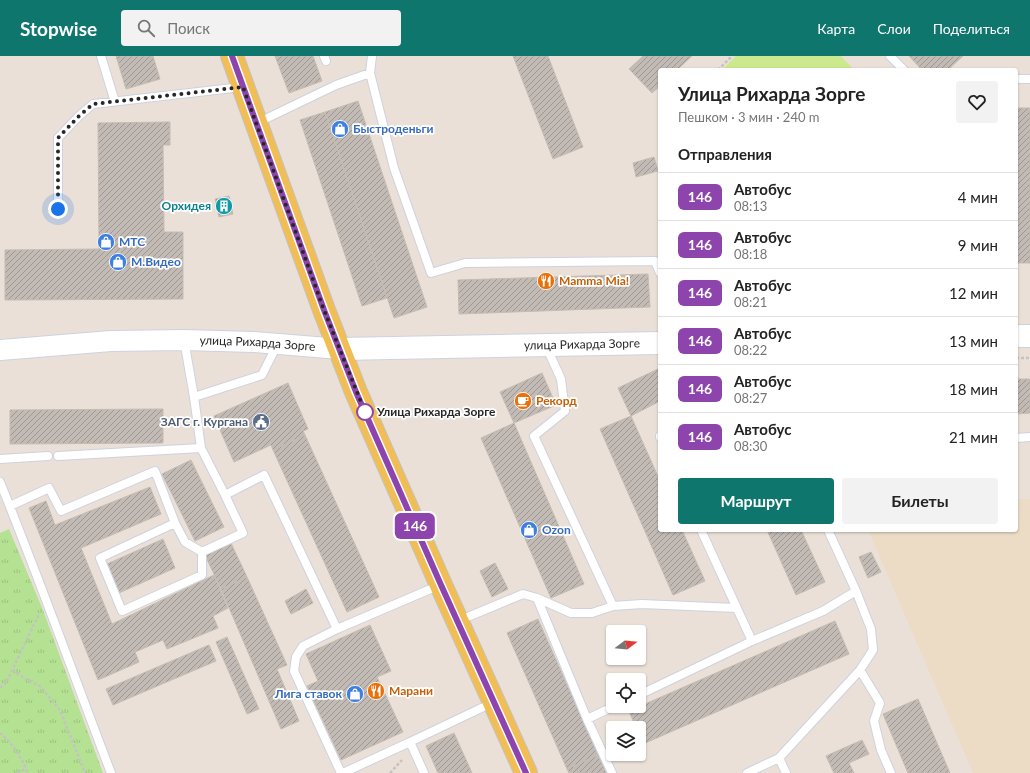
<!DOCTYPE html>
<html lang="ru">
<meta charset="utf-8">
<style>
body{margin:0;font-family:Lato,sans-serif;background:#f2f2f2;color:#222;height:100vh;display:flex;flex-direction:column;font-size:15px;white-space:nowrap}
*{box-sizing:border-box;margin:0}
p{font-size:13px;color:#767676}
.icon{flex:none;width:22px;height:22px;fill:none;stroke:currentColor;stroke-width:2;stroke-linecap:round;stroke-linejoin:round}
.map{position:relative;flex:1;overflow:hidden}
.side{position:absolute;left:658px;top:12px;width:360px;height:464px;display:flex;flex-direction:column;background:#fff;border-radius:4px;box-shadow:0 1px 3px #0004}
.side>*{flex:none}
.badge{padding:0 8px;border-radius:6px;font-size:14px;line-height:26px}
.needle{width:26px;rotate:74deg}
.controls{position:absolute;left:606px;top:569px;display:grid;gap:8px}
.controls a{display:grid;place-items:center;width:40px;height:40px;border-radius:4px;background:#fff;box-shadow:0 1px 3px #0004;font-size:20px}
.you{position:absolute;width:20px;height:20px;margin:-10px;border:3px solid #fff;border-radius:50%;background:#1a73e8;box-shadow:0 0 0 6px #1a73e833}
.map>.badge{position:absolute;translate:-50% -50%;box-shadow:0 0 0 2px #fff}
h2{padding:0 20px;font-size:15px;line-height:36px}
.round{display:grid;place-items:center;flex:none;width:42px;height:42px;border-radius:4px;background:#f2f2f2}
.head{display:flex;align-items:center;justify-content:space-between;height:68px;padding:0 20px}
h1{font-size:19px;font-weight:700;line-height:30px}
.primary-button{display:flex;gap:8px;margin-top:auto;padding:8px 20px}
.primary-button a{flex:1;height:46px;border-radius:4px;background:#0f766e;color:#fff;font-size:16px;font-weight:700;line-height:46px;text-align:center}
.primary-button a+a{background:#f2f2f2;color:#222}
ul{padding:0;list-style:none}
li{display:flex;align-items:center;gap:12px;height:48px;padding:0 20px;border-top:1px solid #e0e0e0}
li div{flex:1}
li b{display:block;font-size:15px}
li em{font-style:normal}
li .badge{min-width:44px;font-weight:700;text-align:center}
header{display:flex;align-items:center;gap:24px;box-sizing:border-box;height:56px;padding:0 20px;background:#0f766e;color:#fff}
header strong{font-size:19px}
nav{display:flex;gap:22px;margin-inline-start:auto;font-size:14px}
.search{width:280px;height:36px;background:#f2f2f2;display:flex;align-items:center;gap:10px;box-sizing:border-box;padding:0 14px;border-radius:4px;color:#767676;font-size:15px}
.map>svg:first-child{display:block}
</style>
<header>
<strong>Stopwise</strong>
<div class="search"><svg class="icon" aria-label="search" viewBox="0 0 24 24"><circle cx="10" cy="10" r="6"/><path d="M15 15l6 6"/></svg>Поиск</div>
<nav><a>Карта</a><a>Слои</a><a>Поделиться</a></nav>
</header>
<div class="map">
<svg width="1030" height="717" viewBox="0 0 1030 717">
<defs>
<pattern id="park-tufts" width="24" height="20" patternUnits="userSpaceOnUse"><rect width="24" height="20" fill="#b5e292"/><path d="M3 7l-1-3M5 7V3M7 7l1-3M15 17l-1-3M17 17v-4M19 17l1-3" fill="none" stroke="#9cc27e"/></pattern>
<pattern id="building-hatch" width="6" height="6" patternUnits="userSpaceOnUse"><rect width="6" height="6" fill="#c2bab4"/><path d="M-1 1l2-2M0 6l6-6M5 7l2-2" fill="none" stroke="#9e9792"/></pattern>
</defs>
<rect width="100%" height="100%" fill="#eae0d7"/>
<path fill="#ecdcc6" d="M1016,443h14v274h-57l-105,-243h148z"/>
<path fill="url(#park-tufts)" d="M9,473l34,81 60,163h-103v-240z"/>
<path fill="#ccea8d" d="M736,0h105l13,14h-132z"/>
<path fill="url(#building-hatch)" stroke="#c5bcb2" d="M116,0h37l7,23 -34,10z
M275,0h38l9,25 -33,12z
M513,0h35l35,91 -30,12z
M643,0h49l-15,14h-17v16l-8,7 -23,-24z
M909,0h54l-15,14h-26z
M358,45l69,206 -33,11 -69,-206z
M1016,52h14v155h-14z
M325,56l62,186 -25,8 -62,-186z
M170,66v23h-7l1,87h19v67l-178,1v-50l94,-1 -1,-126z
M654,101l4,14 -22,6 -3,-14z
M229,140l4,18 -14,3 -4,-18z
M648,218l2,33 -191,7 -1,-34z
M660,312v33l-29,15 -13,-28z
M542,317l14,32 -42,18 -14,-31z
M1016,323h14v34l-14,1z
M288,327l20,46 -5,2 2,4 -32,15 -2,-5 -37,17 -20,-46z
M163,353v34l-153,1v-34z
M631,360l29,65v49h22l23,51 -32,14 -73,-166z
M514,367l70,161 -33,14 -70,-160z
M305,379l74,162 -32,15 -74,-162z
M191,404l33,67 -29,14 -33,-67z
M150,431l11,27 -80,34 31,76 102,-49 14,33 -15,8 5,12 -51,21 -4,-9 -28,12 4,10 -41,18 -69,-172 17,-7 9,24z
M767,474h34l24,52 -29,13z
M163,483l12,29 -56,25 -12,-29z
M230,485l17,36 -26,12 -17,-36z
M871,496l10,20 -13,6 -9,-21z
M495,507l13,26 -16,8 -12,-26z
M247,521l40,88 -10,4 22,52 -18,8 -60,-140z
M306,533l7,14 -22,11 -6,-13z
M538,563l60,136 -31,14 -60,-136z
M835,565l14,33 -206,90 -4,-9v-7h-3l-7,-17z
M370,569l21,46 -14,6 26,55 -62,28 -34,-74 11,-5 -12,-27z
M227,581l32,72 -12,5 -31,-72z
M209,589l7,16 -103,44 -7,-16z
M918,643l32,74h-42l-25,-59z
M454,677l18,40h-34l-12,-27z
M862,684l7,14 -20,9 5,10h-20l-8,-17z
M598,699l9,18h-38l-2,-4z"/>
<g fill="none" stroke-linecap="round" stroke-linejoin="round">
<defs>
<path id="service" d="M101,0l14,46
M324,0l2,5
M890,0l14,14
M370,17l2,-17
M1016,23h14
M257,67l79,-38 34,-12 24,95 37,105 34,-10 190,-2 5,12
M58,153v-71l21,-22 14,-12 149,-17
M184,284l10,57 68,-22 15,-30
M546,290l15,33 4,32 -31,25 79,170
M194,341l7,51 24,47 39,-20 73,154
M660,380v1
M1016,382l14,-1
M58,400l143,-8
M0,403l48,-3
M0,426c39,96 74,194 111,291
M10,450l39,-18 12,23 94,-40 20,52
M701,474l51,111
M202,496l-17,-10 -10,-19 -75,35 22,53 80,-36v-23l41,-19 -18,-38
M537,542l34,15h21l21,-7 29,-2 94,4
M458,565l65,-27 14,4 50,121 25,54
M860,614l20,33 -6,18 7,29 10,23
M639,639l113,-54 71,-30 33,-20
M587,663l28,-13
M779,702l81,-88 13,-20 -2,-21 -15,-38 -28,-61
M341,717l-47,-102 2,-14 7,-11 34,-17 103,-44
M343,717l67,-31
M424,717l-14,-31 84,-40
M747,717l32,-15 7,15"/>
<g id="tertiary">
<path id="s1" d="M0,294l111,-9 73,-1 70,2 86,7"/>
</g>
<g id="secondary">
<path d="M1016,280h14"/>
<path id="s2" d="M340,293l320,-6"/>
</g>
<path id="primary" d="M232,0l92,254 32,82 85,193 85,188"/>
</defs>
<use href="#service" stroke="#cdd2e0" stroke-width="10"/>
<use href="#tertiary" stroke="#cdd2e0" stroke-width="22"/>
<use href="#secondary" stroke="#cdd2e0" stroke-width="24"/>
<use href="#primary" stroke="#c3c3c3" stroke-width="24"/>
<path stroke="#c3c3c3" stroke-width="2.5" stroke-dasharray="3 2" stroke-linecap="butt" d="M718,14l14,-14
M1016,302h14
M12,615l29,16 19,23 25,63
M0,632l6,-5 33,-69
M0,677c12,9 22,26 28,40
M17,717l9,-4
M390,717l12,-13"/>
<use href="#service" stroke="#fff" stroke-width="8"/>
<use href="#tertiary" stroke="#fff" stroke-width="20"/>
<use href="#secondary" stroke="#fff" stroke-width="22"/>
<use href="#primary" stroke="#f1be55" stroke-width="22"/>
</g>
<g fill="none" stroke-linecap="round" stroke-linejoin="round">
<defs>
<path id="line" d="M232,0l92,254 32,82 85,193 85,188"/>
</defs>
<use href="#line" stroke="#fff" stroke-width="9"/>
<use href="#line" stroke="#8e44ad" stroke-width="6"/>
<path stroke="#272727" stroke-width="4" stroke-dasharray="0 7.2" d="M58,153v-71l21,-22 14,-12 150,-17 81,223 41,102"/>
</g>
<defs>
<symbol id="shop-disc" viewBox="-11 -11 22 22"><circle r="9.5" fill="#3f7fe0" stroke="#fff"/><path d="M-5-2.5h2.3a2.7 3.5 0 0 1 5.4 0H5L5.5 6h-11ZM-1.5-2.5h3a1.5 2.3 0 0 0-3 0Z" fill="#fff"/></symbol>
<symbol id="building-disc" viewBox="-11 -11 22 22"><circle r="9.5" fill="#0f9aa8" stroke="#fff"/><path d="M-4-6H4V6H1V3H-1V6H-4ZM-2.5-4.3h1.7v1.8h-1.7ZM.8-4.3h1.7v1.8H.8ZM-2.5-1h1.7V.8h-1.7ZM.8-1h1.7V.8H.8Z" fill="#fff"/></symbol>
<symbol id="restaurant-disc" viewBox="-11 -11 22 22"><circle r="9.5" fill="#e8710a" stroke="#fff"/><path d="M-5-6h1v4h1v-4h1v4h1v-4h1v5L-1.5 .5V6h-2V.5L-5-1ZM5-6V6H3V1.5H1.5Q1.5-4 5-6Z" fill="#fff"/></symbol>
<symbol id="cafe-disc" viewBox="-11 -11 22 22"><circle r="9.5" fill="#e8710a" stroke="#fff"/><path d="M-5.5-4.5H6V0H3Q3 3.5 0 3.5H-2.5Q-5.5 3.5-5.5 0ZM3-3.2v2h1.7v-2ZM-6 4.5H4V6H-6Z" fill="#fff"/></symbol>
<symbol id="civic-disc" viewBox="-11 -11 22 22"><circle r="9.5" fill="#5c6f8a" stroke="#fff"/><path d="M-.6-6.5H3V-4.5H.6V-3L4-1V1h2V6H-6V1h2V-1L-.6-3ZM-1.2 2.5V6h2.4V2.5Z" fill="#fff"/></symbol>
</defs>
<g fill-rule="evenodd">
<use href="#shop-disc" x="330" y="63" width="20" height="20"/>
<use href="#building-disc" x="214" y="140" width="20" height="20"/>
<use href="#shop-disc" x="96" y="176" width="20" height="20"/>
<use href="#shop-disc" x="108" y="196" width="20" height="20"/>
<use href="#restaurant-disc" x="536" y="215" width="20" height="20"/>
<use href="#cafe-disc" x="513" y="335" width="20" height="20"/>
<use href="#civic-disc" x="251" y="356" width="20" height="20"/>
<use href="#shop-disc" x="519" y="464" width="20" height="20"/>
<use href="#restaurant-disc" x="366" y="625" width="20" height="20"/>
<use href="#shop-disc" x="345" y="628" width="20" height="20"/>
</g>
<circle fill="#fff" stroke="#8e44ad" stroke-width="2" cx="365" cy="356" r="8"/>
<g text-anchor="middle" stroke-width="3.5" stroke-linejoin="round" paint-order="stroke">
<g font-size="12" font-weight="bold" fill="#366cbe" stroke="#fff" text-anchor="start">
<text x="353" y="77">Быстроденьги</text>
<text x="119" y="190">МТС</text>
<text x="131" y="210">М.Видео</text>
<text x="542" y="478">Ozon</text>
<text x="342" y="642" text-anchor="end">Лига ставок</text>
</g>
<g font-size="12" font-weight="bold" fill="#0d838f" stroke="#fff" text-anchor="end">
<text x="211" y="154">Орхидея</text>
</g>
<g font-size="12" font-weight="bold" fill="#c56008" stroke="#fff" text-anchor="start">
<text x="559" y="229">Mamma Mia!</text>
<text x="536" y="349">Рекорд</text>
<text x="389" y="639">Марани</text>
</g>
<g font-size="12" fill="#272727" stroke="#fff">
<text dy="4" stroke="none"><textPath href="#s1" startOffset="258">улица Рихарда Зорге</textPath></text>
<text dy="4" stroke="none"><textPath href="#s2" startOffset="242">улица Рихарда Зорге</textPath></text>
</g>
<g font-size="12" font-weight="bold" fill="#272727" stroke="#fff" text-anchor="start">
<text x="377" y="360">Улица Рихарда Зорге</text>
</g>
<g font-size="12" font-weight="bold" fill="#4e5e75" stroke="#fff" text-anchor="end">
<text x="248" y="370">ЗАГС г. Кургана</text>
</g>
</g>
</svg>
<div class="controls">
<a><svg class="needle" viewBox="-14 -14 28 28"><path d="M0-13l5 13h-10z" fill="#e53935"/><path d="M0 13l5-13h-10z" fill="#767676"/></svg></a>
<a><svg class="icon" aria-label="locate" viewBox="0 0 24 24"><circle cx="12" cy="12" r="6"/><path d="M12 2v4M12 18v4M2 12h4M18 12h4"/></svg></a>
<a><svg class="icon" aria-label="layers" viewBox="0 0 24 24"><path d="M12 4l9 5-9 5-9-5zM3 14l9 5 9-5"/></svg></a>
</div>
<div class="you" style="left:58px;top:153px"></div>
<b class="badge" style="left:415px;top:470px;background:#8e44ad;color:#fff">146</b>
<section class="side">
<div class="head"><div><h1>Улица Рихарда Зорге</h1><p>Пешком · 3 мин · 240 m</p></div><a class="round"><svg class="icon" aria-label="heart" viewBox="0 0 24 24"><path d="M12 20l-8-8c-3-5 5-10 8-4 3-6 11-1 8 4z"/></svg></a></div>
<h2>Отправления</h2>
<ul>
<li><span class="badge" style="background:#8e44ad;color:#fff">146</span><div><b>Автобус</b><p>08:13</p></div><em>4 мин</em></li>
<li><span class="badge" style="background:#8e44ad;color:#fff">146</span><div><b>Автобус</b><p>08:18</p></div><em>9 мин</em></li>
<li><span class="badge" style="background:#8e44ad;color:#fff">146</span><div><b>Автобус</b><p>08:21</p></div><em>12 мин</em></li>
<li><span class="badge" style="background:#8e44ad;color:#fff">146</span><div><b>Автобус</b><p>08:22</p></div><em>13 мин</em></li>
<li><span class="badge" style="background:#8e44ad;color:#fff">146</span><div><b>Автобус</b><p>08:27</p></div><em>18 мин</em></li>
<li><span class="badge" style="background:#8e44ad;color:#fff">146</span><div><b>Автобус</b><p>08:30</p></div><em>21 мин</em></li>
</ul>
<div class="primary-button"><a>Маршрут</a><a>Билеты</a></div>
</section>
</div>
